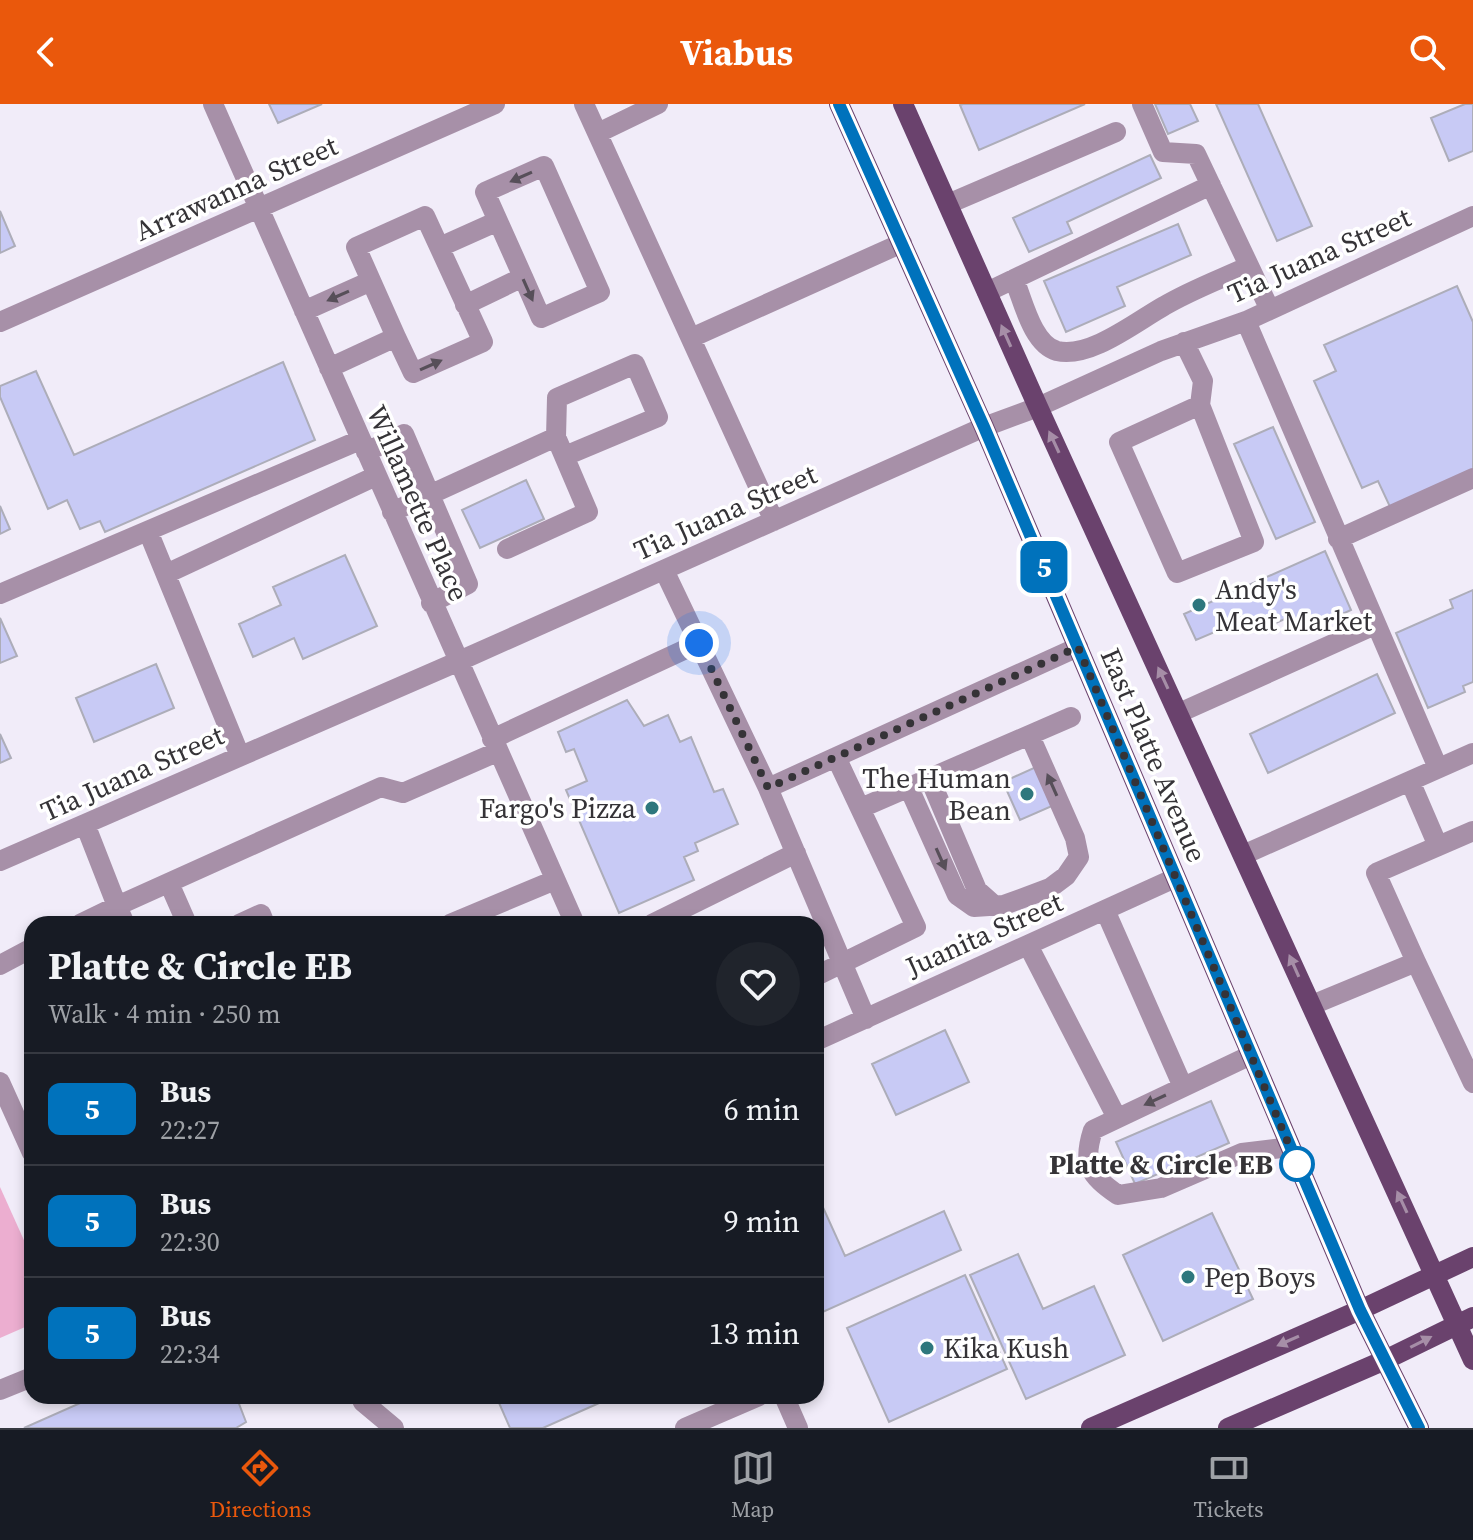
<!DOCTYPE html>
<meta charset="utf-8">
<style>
body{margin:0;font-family:"Source Serif 4",serif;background:#20242c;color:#f1f3f6;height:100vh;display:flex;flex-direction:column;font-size:30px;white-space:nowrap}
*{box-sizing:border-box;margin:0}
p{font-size:26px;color:#9ea1a6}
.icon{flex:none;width:44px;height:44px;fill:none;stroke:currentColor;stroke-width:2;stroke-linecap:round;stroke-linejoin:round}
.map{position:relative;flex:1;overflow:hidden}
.details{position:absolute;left:24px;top:812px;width:800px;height:488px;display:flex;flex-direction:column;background:#171b24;border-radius:24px;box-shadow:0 4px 12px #0003}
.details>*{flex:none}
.badge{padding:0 16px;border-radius:12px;font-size:28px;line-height:52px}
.you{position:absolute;width:40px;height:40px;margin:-20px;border:6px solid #fff;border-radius:50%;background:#1a73e8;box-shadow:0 0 0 12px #1a73e833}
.map>.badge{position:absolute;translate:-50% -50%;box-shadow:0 0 0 4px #fff}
.round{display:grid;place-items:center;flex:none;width:84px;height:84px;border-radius:42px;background:#20242c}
.headline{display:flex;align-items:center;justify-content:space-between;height:136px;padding:0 24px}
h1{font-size:38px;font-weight:700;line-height:60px}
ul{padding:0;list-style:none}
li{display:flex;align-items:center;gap:24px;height:112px;padding:0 24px;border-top:2px solid #363941}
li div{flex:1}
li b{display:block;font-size:30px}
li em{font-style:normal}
li .badge{min-width:88px;font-weight:700;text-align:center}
header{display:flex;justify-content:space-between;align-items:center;height:104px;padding:0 24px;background:#ea580c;color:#fff;font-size:36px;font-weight:700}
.tab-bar{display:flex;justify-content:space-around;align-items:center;height:112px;border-top:2px solid #363941;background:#171b24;font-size:22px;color:#9ea1a6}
.tab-bar a{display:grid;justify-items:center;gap:4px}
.tab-bar .active{color:#ea580c}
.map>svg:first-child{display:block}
</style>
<header><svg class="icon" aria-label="back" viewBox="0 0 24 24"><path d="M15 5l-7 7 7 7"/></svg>Viabus<svg class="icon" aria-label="search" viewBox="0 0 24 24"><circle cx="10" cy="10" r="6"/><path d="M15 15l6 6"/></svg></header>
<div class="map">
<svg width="1473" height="1324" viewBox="0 0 1473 1324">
<rect width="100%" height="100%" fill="#f1ecf9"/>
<path fill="#ecaed0" d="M0,1083l32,71v66l-32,14z"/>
<path fill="#c8caf5" stroke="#adadb9" stroke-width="2" d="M269,0h53l-44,19z
M963,0h122l-106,46 -19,-45z
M1155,0h35l8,17 -30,13z
M1216,0h42l54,122 -35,15z
M1465,0h8v47l-24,10 -18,-43z
M1150,51l11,23 -94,44 5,11 -43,19 -16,-34z
M0,107l15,35 -15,7z
M1178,120l13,31 -74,32 8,19 -59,26 -22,-51z
M1457,182l16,36v153l-81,36 -14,-30 -16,7 -48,-107 22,-10 -12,-26z
M283,258l32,78 -210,92 -5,-11 -20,8 -13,-29 -19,9 -48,-112v-11l36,-15 38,84z
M1273,323l42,95 -39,17 -42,-95z
M526,376l18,39 -64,29 -18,-38z
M0,402l10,23 -10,5z
M1325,447l26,59 -30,14 -3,-8 -25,11 -4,-10 -22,10 -3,-7 -23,10 -3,-8 -42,18 -12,-26z
M345,451l32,71 -74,33 -9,-21 -41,19 -14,-33 42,-19 -8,-18z
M1473,486v92l-10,4 2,6 -37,16 -32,-75 57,-25 -3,-8z
M0,514l17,38 -17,7z
M156,560l18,44 -80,34 -18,-44z
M1377,570l18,39 -127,60 -18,-39z
M627,596l17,26 24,-11 12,27 11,-5 23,55 9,-3 15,35 -43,19 3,8 -14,6 10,23 -75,33 -53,-123 21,-9 -13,-32 -8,3 -8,-20z
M0,630l11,24 -11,5z
M1036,663l16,39 -32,14 -17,-38z
M945,926l24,52 -73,33 -24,-51z
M1211,997l18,42 -94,41 -19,-42z
M816,1088l29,64 99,-45 17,39 -145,65z
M1212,1109l41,86 -90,42 -40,-86z
M1018,1150l25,55 51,-23 31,69 -99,44 -56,-124z
M965,1171l42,94 -118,53 -42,-94z
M96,1292h140l10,26 -10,6h-212z
M496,1292h119l-72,32h-33z"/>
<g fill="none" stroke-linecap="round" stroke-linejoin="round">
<path stroke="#a790a8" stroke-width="20" d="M213,0l362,820
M584,0l190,417
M1142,0l21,48 33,2 74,156
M598,29l60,-29
M948,100l168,-72
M440,143l58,-26
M1014,175c9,21 18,65 43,72 33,8 80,-30 107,-45 27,-16 57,-27 85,-40
M987,188l224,-107
M465,201l58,-28 18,41 59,-26 -56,-126 -59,26 38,85
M304,207l67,-30
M1246,217l192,447
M0,218l495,-218
M691,234l211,-95
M1184,238l19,39 -3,24 -81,37 58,131 77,-31 -54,-137
M329,264l67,-31 17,36 70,-31 -58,-126 -69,31 40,90
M556,333l1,-39 78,-34 23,53 -93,39
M366,348l38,-18 64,150 -37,19
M392,408l164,-75 32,75 -81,37
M148,427l92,225
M1338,435l135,-61
M664,466l104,218 98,231
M166,470l210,-98
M0,490l360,-154
M1179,609l196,-88
M492,635l207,-96
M930,675l47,111 18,16
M1410,677l28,65
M768,684l310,-141
M909,684l48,107 17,12 30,-2 46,-17 16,-12 13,-19 -4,-19 -45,-102
M861,704l210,-91
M1243,751l230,-102
M0,757l457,-199 527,-235 54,-20 123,-56 85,-30 227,-105
M169,779l18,41
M1105,806l78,177
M80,820l37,-18 -32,-82
M125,820l-8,-18 264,-119 22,6 94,-41
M239,820l22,-10 4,10
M450,820l105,-44
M652,820l144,-71
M1028,841l89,173
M1416,858l57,121
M0,861l32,-17
M816,872l100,-49 -80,-170
M1312,901l104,-43 -40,-89 97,-42
M816,937l359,-163
M1251,951l-158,75c-11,34 -4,45 25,65l43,-7 81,-35 48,-6
M0,978l32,71
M0,1286l32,-13
M360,1292l3,6 31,26
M784,1292l14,32
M685,1324l74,-32"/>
<path stroke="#6a426d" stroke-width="20" d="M839,0l145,323 376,883 59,118
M903,0l135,303 435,953
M1091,1324l269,-118 113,-53
M1228,1324l157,-68 88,-43"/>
</g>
<defs><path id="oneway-solid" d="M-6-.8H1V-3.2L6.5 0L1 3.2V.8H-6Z" transform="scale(2)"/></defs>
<g fill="#574f59">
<use href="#oneway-solid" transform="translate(521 73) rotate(156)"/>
<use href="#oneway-solid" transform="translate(528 186) rotate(66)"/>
<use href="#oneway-solid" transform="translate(338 192) rotate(156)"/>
<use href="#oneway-solid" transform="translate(431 261) rotate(-24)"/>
<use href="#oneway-solid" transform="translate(1052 681) rotate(-114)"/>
<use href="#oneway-solid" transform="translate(941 755) rotate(66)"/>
<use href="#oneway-solid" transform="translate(1155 996) rotate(155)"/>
</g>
<g fill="#a68ea7">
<use href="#oneway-solid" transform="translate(1006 232) rotate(-114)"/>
<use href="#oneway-solid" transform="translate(1054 338) rotate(-115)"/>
<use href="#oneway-solid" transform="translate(1163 574) rotate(-115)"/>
<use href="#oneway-solid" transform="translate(1294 862) rotate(-114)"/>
<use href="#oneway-solid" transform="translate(1402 1098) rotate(-115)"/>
<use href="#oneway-solid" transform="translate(1288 1237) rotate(156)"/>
<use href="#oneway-solid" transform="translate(1421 1238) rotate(-27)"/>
</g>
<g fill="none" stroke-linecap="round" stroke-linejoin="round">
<defs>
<path id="line" d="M839,0l145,323 376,883 59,118"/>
</defs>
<use href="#line" stroke="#fff" stroke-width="18"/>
<use href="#line" stroke="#0072bc" stroke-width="12"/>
<path stroke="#353337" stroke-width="8" stroke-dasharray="0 14.4" d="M699,539l69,145 310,-141 222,524 -3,-7"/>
</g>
<g fill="#2e777d" stroke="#fff" stroke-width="3">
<circle cx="1199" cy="501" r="8"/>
<circle cx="1027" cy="690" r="8"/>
<circle cx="652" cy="704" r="8"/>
<circle cx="1188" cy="1173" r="8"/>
<circle cx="927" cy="1244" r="8"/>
</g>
<circle fill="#fff" stroke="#0072bc" stroke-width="4" cx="1297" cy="1060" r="16"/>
<g text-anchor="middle" stroke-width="7" stroke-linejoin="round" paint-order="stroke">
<g font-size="28" fill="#353337" stroke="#fff">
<text transform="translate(236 84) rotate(-24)" y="10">Arrawanna Street</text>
<text transform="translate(1319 151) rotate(-24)" y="10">Tia Juana Street</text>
<text transform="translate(418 399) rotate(66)" y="10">Willamette Place</text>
<text transform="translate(725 408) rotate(-24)" y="10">Tia Juana Street</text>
<text transform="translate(1154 651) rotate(67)" y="10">East Platte Avenue</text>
<text transform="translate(132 669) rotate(-24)" y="10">Tia Juana Street</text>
<text transform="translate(984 830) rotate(-24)" y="10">Juanita Street</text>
</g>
<g font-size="28" fill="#353337" stroke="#fff" text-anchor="start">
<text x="1215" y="495">Andy's<tspan x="1215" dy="32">Meat Market</tspan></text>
<text x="1011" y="684" text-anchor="end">The Human<tspan x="1011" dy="32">Bean</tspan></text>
<text x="636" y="714" text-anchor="end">Fargo's Pizza</text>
<text x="1204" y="1183">Pep Boys</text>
<text x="943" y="1254">Kika Kush</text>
</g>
<g font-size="28" font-weight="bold" fill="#353337" stroke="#fff" text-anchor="end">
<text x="1273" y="1070">Platte &amp; Circle EB</text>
</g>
</g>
</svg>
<div class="you" style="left:699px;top:539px"></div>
<b class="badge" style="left:1044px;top:463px;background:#0072bc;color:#fff">5</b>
<section class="details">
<div class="headline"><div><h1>Platte &amp; Circle EB</h1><p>Walk · 4 min · 250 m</p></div><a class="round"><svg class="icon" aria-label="heart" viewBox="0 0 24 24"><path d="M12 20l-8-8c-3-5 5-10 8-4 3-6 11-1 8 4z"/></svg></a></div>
<ul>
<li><span class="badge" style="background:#0072bc;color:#fff">5</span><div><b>Bus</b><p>22:27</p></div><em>6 min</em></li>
<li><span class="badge" style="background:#0072bc;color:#fff">5</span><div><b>Bus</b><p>22:30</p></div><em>9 min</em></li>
<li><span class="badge" style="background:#0072bc;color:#fff">5</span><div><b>Bus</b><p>22:34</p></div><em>13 min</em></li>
</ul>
</section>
</div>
<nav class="tab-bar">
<a class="active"><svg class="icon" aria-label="directions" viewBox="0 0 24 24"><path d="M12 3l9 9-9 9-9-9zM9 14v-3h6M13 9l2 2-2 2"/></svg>Directions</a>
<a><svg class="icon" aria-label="map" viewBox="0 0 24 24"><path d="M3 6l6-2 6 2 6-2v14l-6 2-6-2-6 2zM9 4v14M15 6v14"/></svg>Map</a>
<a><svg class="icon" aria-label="tickets" viewBox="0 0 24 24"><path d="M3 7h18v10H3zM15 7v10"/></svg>Tickets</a>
</nav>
